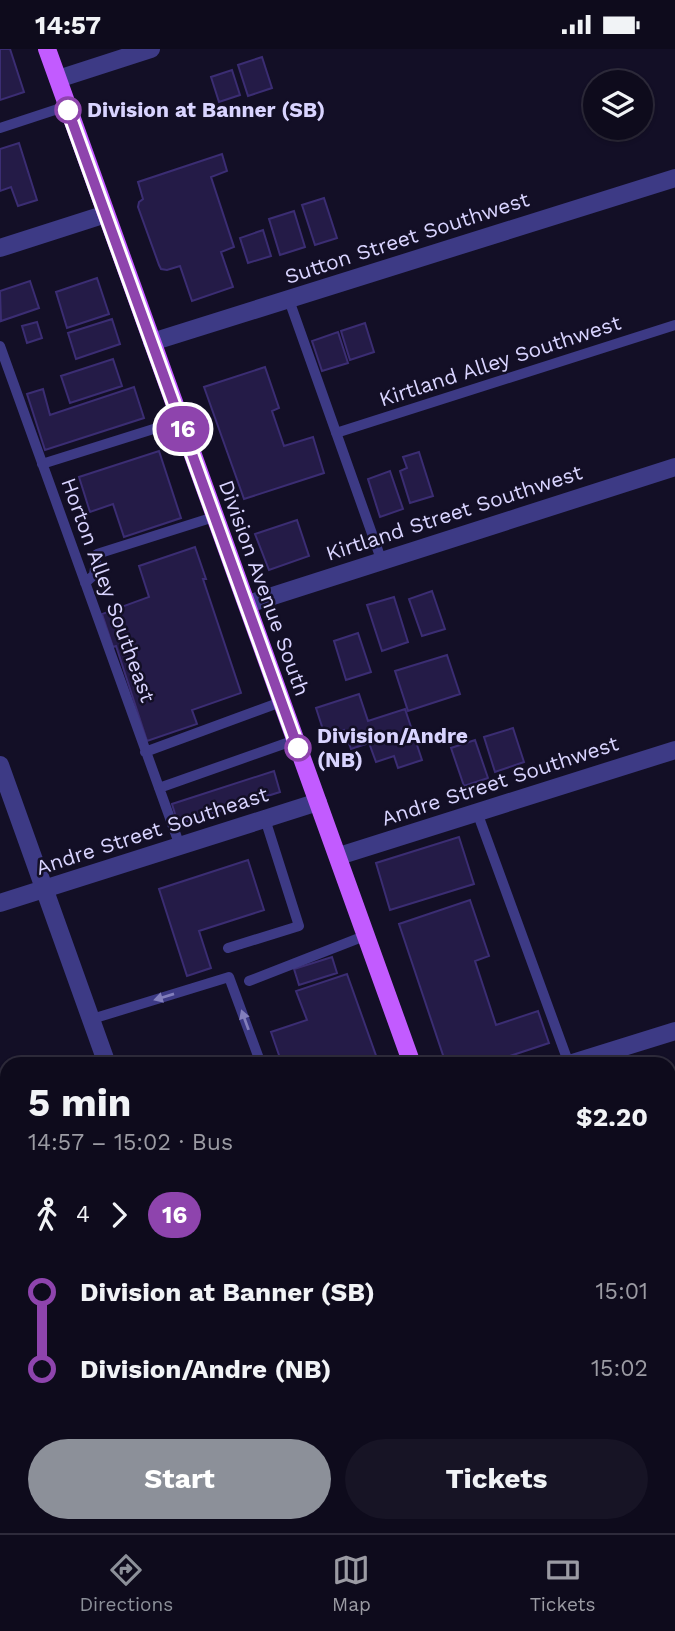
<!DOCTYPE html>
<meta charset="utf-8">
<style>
body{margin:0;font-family:"Work Sans",sans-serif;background:#171425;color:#f1f3f6;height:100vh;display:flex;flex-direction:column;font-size:26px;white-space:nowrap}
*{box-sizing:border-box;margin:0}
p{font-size:23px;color:#9b9ba3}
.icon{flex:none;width:38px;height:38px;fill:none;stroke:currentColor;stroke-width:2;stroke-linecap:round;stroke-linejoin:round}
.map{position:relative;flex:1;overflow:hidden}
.panel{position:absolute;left:0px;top:1008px;width:676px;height:476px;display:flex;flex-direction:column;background:#0e0b1c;border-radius:21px 21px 0 0;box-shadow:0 2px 5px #0004,0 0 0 2px #2e2b3b}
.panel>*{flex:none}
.badge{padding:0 14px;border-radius:23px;font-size:24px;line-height:46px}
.buttons{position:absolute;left:583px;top:21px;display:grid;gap:14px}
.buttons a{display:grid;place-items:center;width:70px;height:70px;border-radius:50%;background:#0e0b1c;box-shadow:0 2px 5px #0004,0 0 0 2px #2e2b3b;font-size:35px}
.map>.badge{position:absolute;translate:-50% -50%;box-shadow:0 0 0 4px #fff}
.legs{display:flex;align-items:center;gap:10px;height:77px;padding:0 28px;font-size:23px}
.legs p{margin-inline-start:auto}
.overview{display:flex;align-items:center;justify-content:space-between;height:119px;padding:0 28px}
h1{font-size:38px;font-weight:700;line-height:52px}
.button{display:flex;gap:14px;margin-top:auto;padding:14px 28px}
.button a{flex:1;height:80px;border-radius:42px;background:#8c9099;color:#fff;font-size:28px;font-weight:700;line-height:80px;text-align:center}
.button a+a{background:#171425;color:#f1f3f6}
ul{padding:0 28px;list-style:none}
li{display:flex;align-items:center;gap:24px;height:77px;font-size:26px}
li i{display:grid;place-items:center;width:10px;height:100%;margin:0 9px;background:currentColor}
li i::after{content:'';width:18px;height:18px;margin:-9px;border:5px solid;border-radius:50%;background:#0e0b1c}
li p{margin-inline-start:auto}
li:first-child i{background:linear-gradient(#0000 50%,currentColor 0)}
li:last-child i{background:linear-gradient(currentColor 50%,#0000 0)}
.status{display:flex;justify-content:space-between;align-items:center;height:49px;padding:0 35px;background:#0e0b1c;direction:ltr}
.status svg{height:19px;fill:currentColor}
.menu{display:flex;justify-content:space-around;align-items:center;height:98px;border-top:2px solid #2e2b3b;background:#0e0b1c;font-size:19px;color:#9b9ba3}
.menu a{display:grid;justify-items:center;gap:4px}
.menu .on{color:#8c9099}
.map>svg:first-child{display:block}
</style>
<div class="status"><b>14:57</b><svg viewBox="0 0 49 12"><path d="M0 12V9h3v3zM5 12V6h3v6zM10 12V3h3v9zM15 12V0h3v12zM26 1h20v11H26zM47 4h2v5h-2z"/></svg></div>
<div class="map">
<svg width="675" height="1484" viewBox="0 0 675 1484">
<rect width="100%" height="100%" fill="#130f26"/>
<path fill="#241b47" stroke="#3b2d73" stroke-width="2" d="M0,0h10l14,43 -24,8z
M262,8l10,31 -24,8 -10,-31z
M232,21l8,25 -21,7 -8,-25z
M19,94l18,57 -19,6 -7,-19 -11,4v-42z
M222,105l5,17 -16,6 23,70 -13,5 12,35 -41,14 -12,-35 -13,4 -6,-1 -2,-4 -21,-58 1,-5 4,-3 -5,-17z
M324,149l13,40 -22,7 -13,-40z
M294,162l11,36 -25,8 -11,-36z
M263,181l8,26 -23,7 -8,-25z
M97,229l12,36 -42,14 -11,-36z
M30,232l9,27 -38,13 -1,-30z
M112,270l8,25 -44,15 -8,-26z
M37,273l5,16 -15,5 -5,-17z
M365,274l9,29 -24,8 -9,-29z
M338,283l10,31 -26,8 -10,-30z
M113,310l9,27 -52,17 -9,-27z
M265,318l14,41 -7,3 12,35 29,-9 11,36 -80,26 -40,-112z
M134,338l10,31 -99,32 -18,-56 16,-5 7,26z
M159,402l22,67 -57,19 -11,-33 -23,8 -11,-35z
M419,403l14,44 -23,7 -10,-32 7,-3 -4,-11z
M390,422l13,38 -23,8 -12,-38z
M297,471l12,36 -40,14 -14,-36z
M195,498l11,32h-3l38,114 -49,17 5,14 -50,17 -31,-95 -3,1 -11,-33 47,-17 -10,-31z
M432,542l13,38 -23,7 -13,-37z
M394,548l14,45 -26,9 -15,-46z
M358,584l13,39 -25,8 -12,-39z
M447,606l13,39 -52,17 -13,-40z
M359,645l9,27 37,-12 17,51 -24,8 -4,-12 -18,6 -7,-19 -18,6 -7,-19 -19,6 -9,-28z
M513,679l11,34 -29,10 -11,-35z
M475,691l13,38 -24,8 -13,-38z
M274,722l6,21 -102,32 -6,-20z
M459,788l15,47 -84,26 -14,-47z
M248,811l16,50 -65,21 12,37 -24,8 -28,-87z
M470,851l19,56 -14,5 21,64 42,-14 11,32 -63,21h-40l-47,-140z
M332,908l5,16 -38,12 -5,-16z
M347,925l32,90h-118l19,-6 -9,-26 36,-12 -11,-29z
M675,1161v105l-7,2v-104z
M668,1336l7,20v23l-7,2z
M7,1364v66l-7,2v-66z
M675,1435v36l-7,2v-36z
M380,1477h43l2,7h-43z
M439,1477h48l3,7h-49z
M616,1477h41l-22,7h-17z"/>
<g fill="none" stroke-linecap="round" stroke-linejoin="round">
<path stroke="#2fb8b0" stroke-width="3.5" stroke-dasharray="3.5 5" stroke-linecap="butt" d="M0,1343l7,-2"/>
<path stroke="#3d3a85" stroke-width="10" d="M0,79l67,-22
M289,251l92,259
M0,297l180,500
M336,384l339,-108
M42,415l137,-43
M85,534l9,-8 3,-21 117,-37
M145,703l136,-50
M159,739l136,-48
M477,763l92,252
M228,899l71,-22 -34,-107
M249,932l118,-46
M92,970l137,-42 32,87
M0,1124l7,21
M668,1143l7,-2
M0,1269l7,-2
M668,1324l7,19
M431,1477l3,7
M519,1477l3,7"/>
<path stroke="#3d3a85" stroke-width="18" d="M58,30l93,-30
M0,199l106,-34
M152,293l523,-164
M248,555l427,-137
M0,716l107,299
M339,807l336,-106
M0,854l318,-101
M569,1015l106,-33
M271,1477l2,7"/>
<path stroke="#6f6bff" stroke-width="18" d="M668,1295l7,-2
M0,1481l14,-4"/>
<path stroke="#c25bff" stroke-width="18" d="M47,0l365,1015
M578,1477l3,7"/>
</g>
<defs><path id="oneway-solid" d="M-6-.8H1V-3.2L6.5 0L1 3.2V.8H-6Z" transform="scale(1.75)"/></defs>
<g fill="#837fbc">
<use href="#oneway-solid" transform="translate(164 948) rotate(163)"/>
<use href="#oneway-solid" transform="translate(245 971) rotate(-110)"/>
</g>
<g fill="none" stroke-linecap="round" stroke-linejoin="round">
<defs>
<path id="line-1" d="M68,61l230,638"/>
</defs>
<use href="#line-1" stroke="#fff" stroke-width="16"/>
<use href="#line-1" stroke="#8e44ad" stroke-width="10"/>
</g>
<g fill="#fff" stroke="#8e44ad" stroke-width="3.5">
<circle cx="68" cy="61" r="12"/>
<circle cx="298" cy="699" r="12"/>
</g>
<g text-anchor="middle" stroke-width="5" stroke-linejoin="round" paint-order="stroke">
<g font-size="21" font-weight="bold" fill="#d9d4ff" stroke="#130f26" text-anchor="start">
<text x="87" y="68">Division at Banner (SB)</text>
<text x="317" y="694">Division/Andre<tspan x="317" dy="24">(NB)</tspan></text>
</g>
<g font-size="21" fill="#d9d4ff" stroke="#130f26">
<text transform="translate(407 189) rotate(-18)" y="7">Sutton Street Southwest</text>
<text transform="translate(500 312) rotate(-18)" y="7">Kirtland Alley Southwest</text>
<text transform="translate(454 464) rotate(-18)" y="7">Kirtland Street Southwest</text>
<text transform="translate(264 539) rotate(70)" y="7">Division Avenue South</text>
<text transform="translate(108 541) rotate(70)" y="7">Horton Alley Southeast</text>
<text transform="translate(500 732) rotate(-18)" y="7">Andre Street Southwest</text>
<text transform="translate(152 782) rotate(-18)" y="7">Andre Street Southeast</text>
</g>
</g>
</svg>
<div class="buttons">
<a><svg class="icon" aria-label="layers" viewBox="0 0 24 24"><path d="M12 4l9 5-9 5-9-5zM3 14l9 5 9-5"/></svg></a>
</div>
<b class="badge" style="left:183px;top:380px;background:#8e44ad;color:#fff">16</b>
<section class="panel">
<div class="overview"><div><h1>5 min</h1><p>14:57 – 15:02 · Bus</p></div><b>$2.20</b></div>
<div class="legs"><svg class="icon" aria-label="walk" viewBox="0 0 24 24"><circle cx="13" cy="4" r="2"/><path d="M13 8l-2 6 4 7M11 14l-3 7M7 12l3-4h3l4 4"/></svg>4<svg class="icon" aria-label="forward" viewBox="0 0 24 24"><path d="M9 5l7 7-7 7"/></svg><b class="badge" style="background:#8e44ad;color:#fff">16</b></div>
<ul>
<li><i style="color:#8e44ad"></i><b>Division at Banner (SB)</b><p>15:01</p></li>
<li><i style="color:#8e44ad"></i><b>Division/Andre (NB)</b><p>15:02</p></li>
</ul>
<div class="button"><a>Start</a><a>Tickets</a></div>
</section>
</div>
<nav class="menu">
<a class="on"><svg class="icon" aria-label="directions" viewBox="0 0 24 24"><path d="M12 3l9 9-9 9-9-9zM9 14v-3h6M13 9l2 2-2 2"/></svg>Directions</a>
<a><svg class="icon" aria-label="map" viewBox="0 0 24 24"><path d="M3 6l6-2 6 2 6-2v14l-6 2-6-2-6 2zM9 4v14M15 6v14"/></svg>Map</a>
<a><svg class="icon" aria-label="tickets" viewBox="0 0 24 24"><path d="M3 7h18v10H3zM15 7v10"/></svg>Tickets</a>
</nav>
